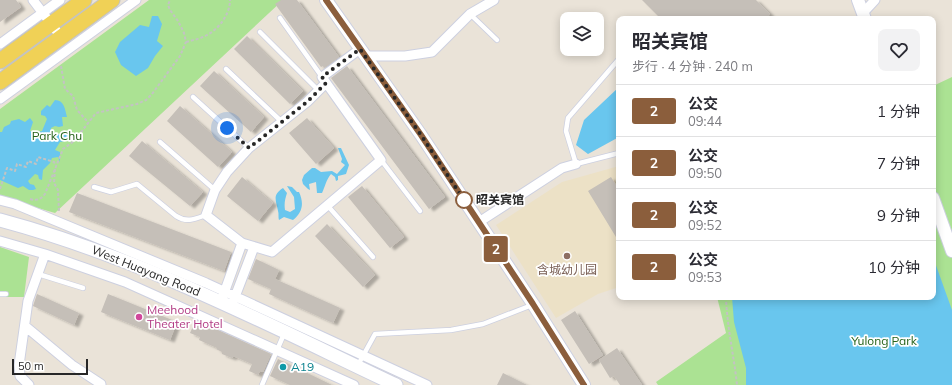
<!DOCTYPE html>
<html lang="zh">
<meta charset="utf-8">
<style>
body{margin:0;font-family:Mulish,"Noto Sans SC",sans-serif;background:#f2f2f3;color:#2b2b33;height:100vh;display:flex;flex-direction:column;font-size:15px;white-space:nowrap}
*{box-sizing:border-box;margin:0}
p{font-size:13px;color:#7c7c81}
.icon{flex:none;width:22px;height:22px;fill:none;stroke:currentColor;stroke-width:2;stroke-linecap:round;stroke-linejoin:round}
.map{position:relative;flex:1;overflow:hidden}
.details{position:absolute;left:616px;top:16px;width:320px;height:284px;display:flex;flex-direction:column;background:#fff;border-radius:8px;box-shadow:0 2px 10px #0003}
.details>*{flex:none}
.badge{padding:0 8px;border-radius:3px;font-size:14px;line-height:26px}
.tools{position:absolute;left:560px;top:12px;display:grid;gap:8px}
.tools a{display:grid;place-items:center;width:44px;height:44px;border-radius:8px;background:#fff;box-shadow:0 2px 10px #0003;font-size:20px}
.scale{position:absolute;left:12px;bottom:10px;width:76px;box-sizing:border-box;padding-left:4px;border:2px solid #272727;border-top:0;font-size:11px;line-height:14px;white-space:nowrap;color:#272727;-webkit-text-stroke:3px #fff;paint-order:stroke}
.you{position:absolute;width:20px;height:20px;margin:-10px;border:3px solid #fff;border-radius:50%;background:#1a73e8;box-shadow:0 0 0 6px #1a73e833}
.map>.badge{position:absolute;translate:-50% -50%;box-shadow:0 0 0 2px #fff}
.round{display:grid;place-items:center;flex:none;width:42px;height:42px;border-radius:8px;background:#f2f2f3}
.head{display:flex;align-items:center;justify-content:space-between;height:68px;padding:0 16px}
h1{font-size:19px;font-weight:700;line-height:30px}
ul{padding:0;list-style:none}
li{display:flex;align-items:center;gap:12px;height:52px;padding:0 16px;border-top:1px solid #e1e1e2}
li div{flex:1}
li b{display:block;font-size:15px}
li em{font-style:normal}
li .badge{min-width:44px;font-weight:700;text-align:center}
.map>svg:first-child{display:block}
</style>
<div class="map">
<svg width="952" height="385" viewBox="0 0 952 385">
<defs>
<filter id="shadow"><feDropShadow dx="4.5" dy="2.5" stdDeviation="1" flood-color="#0004"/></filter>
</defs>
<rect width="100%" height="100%" fill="#eae3d8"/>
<path fill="#ece1c6" d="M619,166v121l-21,7 -42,24 -60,-93 66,-43z"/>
<path fill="#abe293" d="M149,0h134l-228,213 -55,-16v-88z
M952,77v308h-294l-2,-3 70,-49 -9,-36h216v-211z
M0,247l29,10 -5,40h-24z"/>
<path fill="#69c6ee" d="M152,16h6l4,8 -5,17 6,5 -8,10 -7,12 -12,8 -15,-11 -6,-13 5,-10 20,-17 9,2z
M619,87v50l-31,17 -12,-9 8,-25z
M55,100c9,0 10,9 12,17h-5l1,9 -4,1 -4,-1 -4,2 1,5 5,2 8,-4 5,3 -5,7 -5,1 -5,8 5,2v10l-2,-5 -6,1 -2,5 -7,7 -1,10 -3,-1 -1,-4 -3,-1 -7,7 2,3 4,1 2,4 -3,1h-4l-6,-4 -5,2 -18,-8v-48h2l2,-5 6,-3 1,-3 8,-2 6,3 5,-4 3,4 -3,9 4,2 8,-2 5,-12 -2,-3 -4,-1v-4l6,-6 3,2z
M338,148h3l8,17 -3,9 -8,2v4l-2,1 -1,-4 -4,-3c-5,6 -6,13 -9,19h-5l-1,-11 -7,2 1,6 -2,-1 -5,-5 -1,-4 2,-5 8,-7h3l6,4 11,-1 5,3 8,-9 -4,-3 1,-3z
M287,186l5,1 5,5h2c5,11 4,20 -6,28l-9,-3 -5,3c-1,-4 0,-6 -1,-9 -2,-11 -6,-16 5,-23l4,5c-2,6 -3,11 -2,17l5,2 5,-3 -1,-12z
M933,257l19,53v75h-206v-17l-12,-46 -2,-25h201z"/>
<path fill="#c5bfb8" filter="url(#shadow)" d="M0,0h16l5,7 -21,15z
M281,0h16l42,57 -15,11 -1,-2 -2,1 -46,-63z
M642,0h114l14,14 -4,5h-105z
M247,36l56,55 -13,13 -56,-55z
M347,66l98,131 -16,12 -98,-131z
M214,71l50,46 -13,15 -51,-46z
M180,106l52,46 -14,15 -51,-46z
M307,118l27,30 -18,16 -27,-31z
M142,141l61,51 -13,14 -61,-50z
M242,177l31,26 -15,18 -31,-25z
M611,177l5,8 3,-1v58l-31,-51z
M362,186l42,51 -14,11 -42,-51z
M77,193l154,59 -7,19 -155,-59z
M327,224l48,51 -12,12 -48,-51z
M256,259l23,11 -4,9 65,29 -7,15 -64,-29 2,-5 -23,-10z
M37,294l42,19 -5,12 -41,-19z
M108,294l69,28 -7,18 -69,-28z
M575,311l28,44 -14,9 -28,-44z
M196,320l75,34 -8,18 -3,-1 -2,4 -9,-4 3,-7 -19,-8 -1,2 -10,-4v-2l-6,-3 1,-1 -18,-8 1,-3 -10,-4z
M617,348l25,37h-22l-6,-9 -4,2 -11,-18z
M278,359l54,26h-42l-20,-9z
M503,373l24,12h-30z"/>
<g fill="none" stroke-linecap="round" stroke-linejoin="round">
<defs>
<path id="service" d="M470,14l27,26
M280,18l42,59
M260,32l59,59
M619,59l-51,59 -2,13 10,33 43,-11
M226,69l56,53
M193,97l56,51
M160,142l55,48
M381,160l39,51
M94,187l17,5 26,-8 39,32c11,7 19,3 30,-1
M327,205l46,52
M38,274l45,14
M0,294h6
M358,365l17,-31 76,-4 32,-6 49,-19
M262,385l22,-51"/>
<path id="minor" d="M33,0l28,37
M863,13l12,-13
M0,44l60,-44
M365,56h40l27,-4 38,-38 24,-14
M326,83l-19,19 -58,46 -22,24 -12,18 -9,25 36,28 30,9 109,-92 -59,-83 38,-28
M0,99l136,-99
M0,200l15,4 191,79 221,102
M479,222l83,-54 14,-4
M0,241l45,13 80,28 229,103
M223,296l19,-53
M233,302l21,-55
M25,326l47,39 29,19v1
M29,385l-9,-9 -1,-11 9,-64 17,-47"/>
<path id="tertiary" d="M326,0l95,135 112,169 51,81
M858,0l7,19
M933,198l19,53"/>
<path id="secondary" d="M0,220c139,37 267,104 396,165"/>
<path id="primary" d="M0,61l84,-61
M0,82l112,-82"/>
</defs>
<use href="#service" stroke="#cdd0e0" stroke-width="6"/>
<use href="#minor" stroke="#cdd0e0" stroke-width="11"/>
<use href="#tertiary" stroke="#cdd0e0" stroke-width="14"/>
<use href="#secondary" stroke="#cdd0e0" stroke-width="15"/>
<use href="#primary" stroke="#c3c3c3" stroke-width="17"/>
<path stroke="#c3c3c3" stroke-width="2" stroke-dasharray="3 2" stroke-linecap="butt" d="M186,42c7,-2 14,-3 21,-7 12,-6 23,-21 23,-35
M61,66l4,23 8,7 4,14 11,12
M55,169l-1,14 4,7 1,21
M0,189l7,-21 8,3 2,-7 9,3 2,-6 8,3 2,-7 16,5 1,2
M30,199c7,2 11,0 15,-5l18,-45 11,-8 22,-28 41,-9 9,-4 6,-6 28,-38 6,-14 -2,-9 -6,-12 -8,-11 -2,-5 2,-5
M726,297c1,30 8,59 11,88"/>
<use href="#service" stroke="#fff" stroke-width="4.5"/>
<use href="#minor" stroke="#fff" stroke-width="9"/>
<use href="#tertiary" stroke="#fff" stroke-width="12"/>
<use href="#secondary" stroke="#fff" stroke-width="13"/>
<use href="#primary" stroke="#f0d156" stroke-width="15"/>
</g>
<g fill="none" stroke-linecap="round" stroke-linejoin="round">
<defs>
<path id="line" d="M326,0l95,135 112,169 51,81"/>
</defs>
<use href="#line" stroke="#fff" stroke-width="9"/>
<use href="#line" stroke="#8b5e3c" stroke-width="6"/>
<path stroke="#272727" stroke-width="4" stroke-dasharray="0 7.2" d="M227,128l22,20 58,-46 19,-19 -4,-6 38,-28 61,86 43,65"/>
</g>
<circle fill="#fff" stroke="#8b5e3c" stroke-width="2" cx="464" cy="200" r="8"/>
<circle fill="#8d6e63" stroke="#fff" stroke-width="1.5" cx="567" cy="256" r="4"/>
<circle fill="#d1479c" stroke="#fff" stroke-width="1.5" cx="139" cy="317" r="4"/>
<circle fill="#0f9aa8" stroke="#fff" stroke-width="1.5" cx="283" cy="367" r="4"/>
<g text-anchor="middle" stroke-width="3.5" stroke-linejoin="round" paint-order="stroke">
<g font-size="12" fill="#256219" stroke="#fff">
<text x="57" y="140">Park Chu</text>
<text x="884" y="345">Yulong Park</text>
</g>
<g font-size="12" font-weight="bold" fill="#272727" stroke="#fff" text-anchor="start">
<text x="476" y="204">昭关宾馆</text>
</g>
<g font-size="12" fill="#785e54" stroke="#fff">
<text x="567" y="274">含城幼儿园</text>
</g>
<g font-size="12" fill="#272727" stroke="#fff">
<text transform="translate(146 271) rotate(22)" y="4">West Huayang Road</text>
</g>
<g font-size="12" fill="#b23c85" stroke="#fff" text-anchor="start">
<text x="147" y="314">Meehood<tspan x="147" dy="14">Theater Hotel</tspan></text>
</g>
<g font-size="12" fill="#0d838f" stroke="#fff" text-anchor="start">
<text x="291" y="371">A19</text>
</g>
</g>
</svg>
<div class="tools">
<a><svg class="icon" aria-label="layers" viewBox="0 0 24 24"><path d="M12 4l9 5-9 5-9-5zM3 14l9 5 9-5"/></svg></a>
</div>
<div class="scale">50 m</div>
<div class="you" style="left:227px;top:128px"></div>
<b class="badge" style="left:496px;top:249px;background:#8b5e3c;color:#fff">2</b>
<section class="details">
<div class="head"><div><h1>昭关宾馆</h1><p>步行 · 4 分钟 · 240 m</p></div><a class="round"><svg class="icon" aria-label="heart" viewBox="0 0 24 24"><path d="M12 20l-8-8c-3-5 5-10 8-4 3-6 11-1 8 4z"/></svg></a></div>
<ul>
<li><span class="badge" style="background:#8b5e3c;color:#fff">2</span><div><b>公交</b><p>09:44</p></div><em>1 分钟</em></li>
<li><span class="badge" style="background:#8b5e3c;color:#fff">2</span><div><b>公交</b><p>09:50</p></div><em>7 分钟</em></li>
<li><span class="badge" style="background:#8b5e3c;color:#fff">2</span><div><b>公交</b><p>09:52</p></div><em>9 分钟</em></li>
<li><span class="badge" style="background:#8b5e3c;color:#fff">2</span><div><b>公交</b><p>09:53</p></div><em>10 分钟</em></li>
</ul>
</section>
</div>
